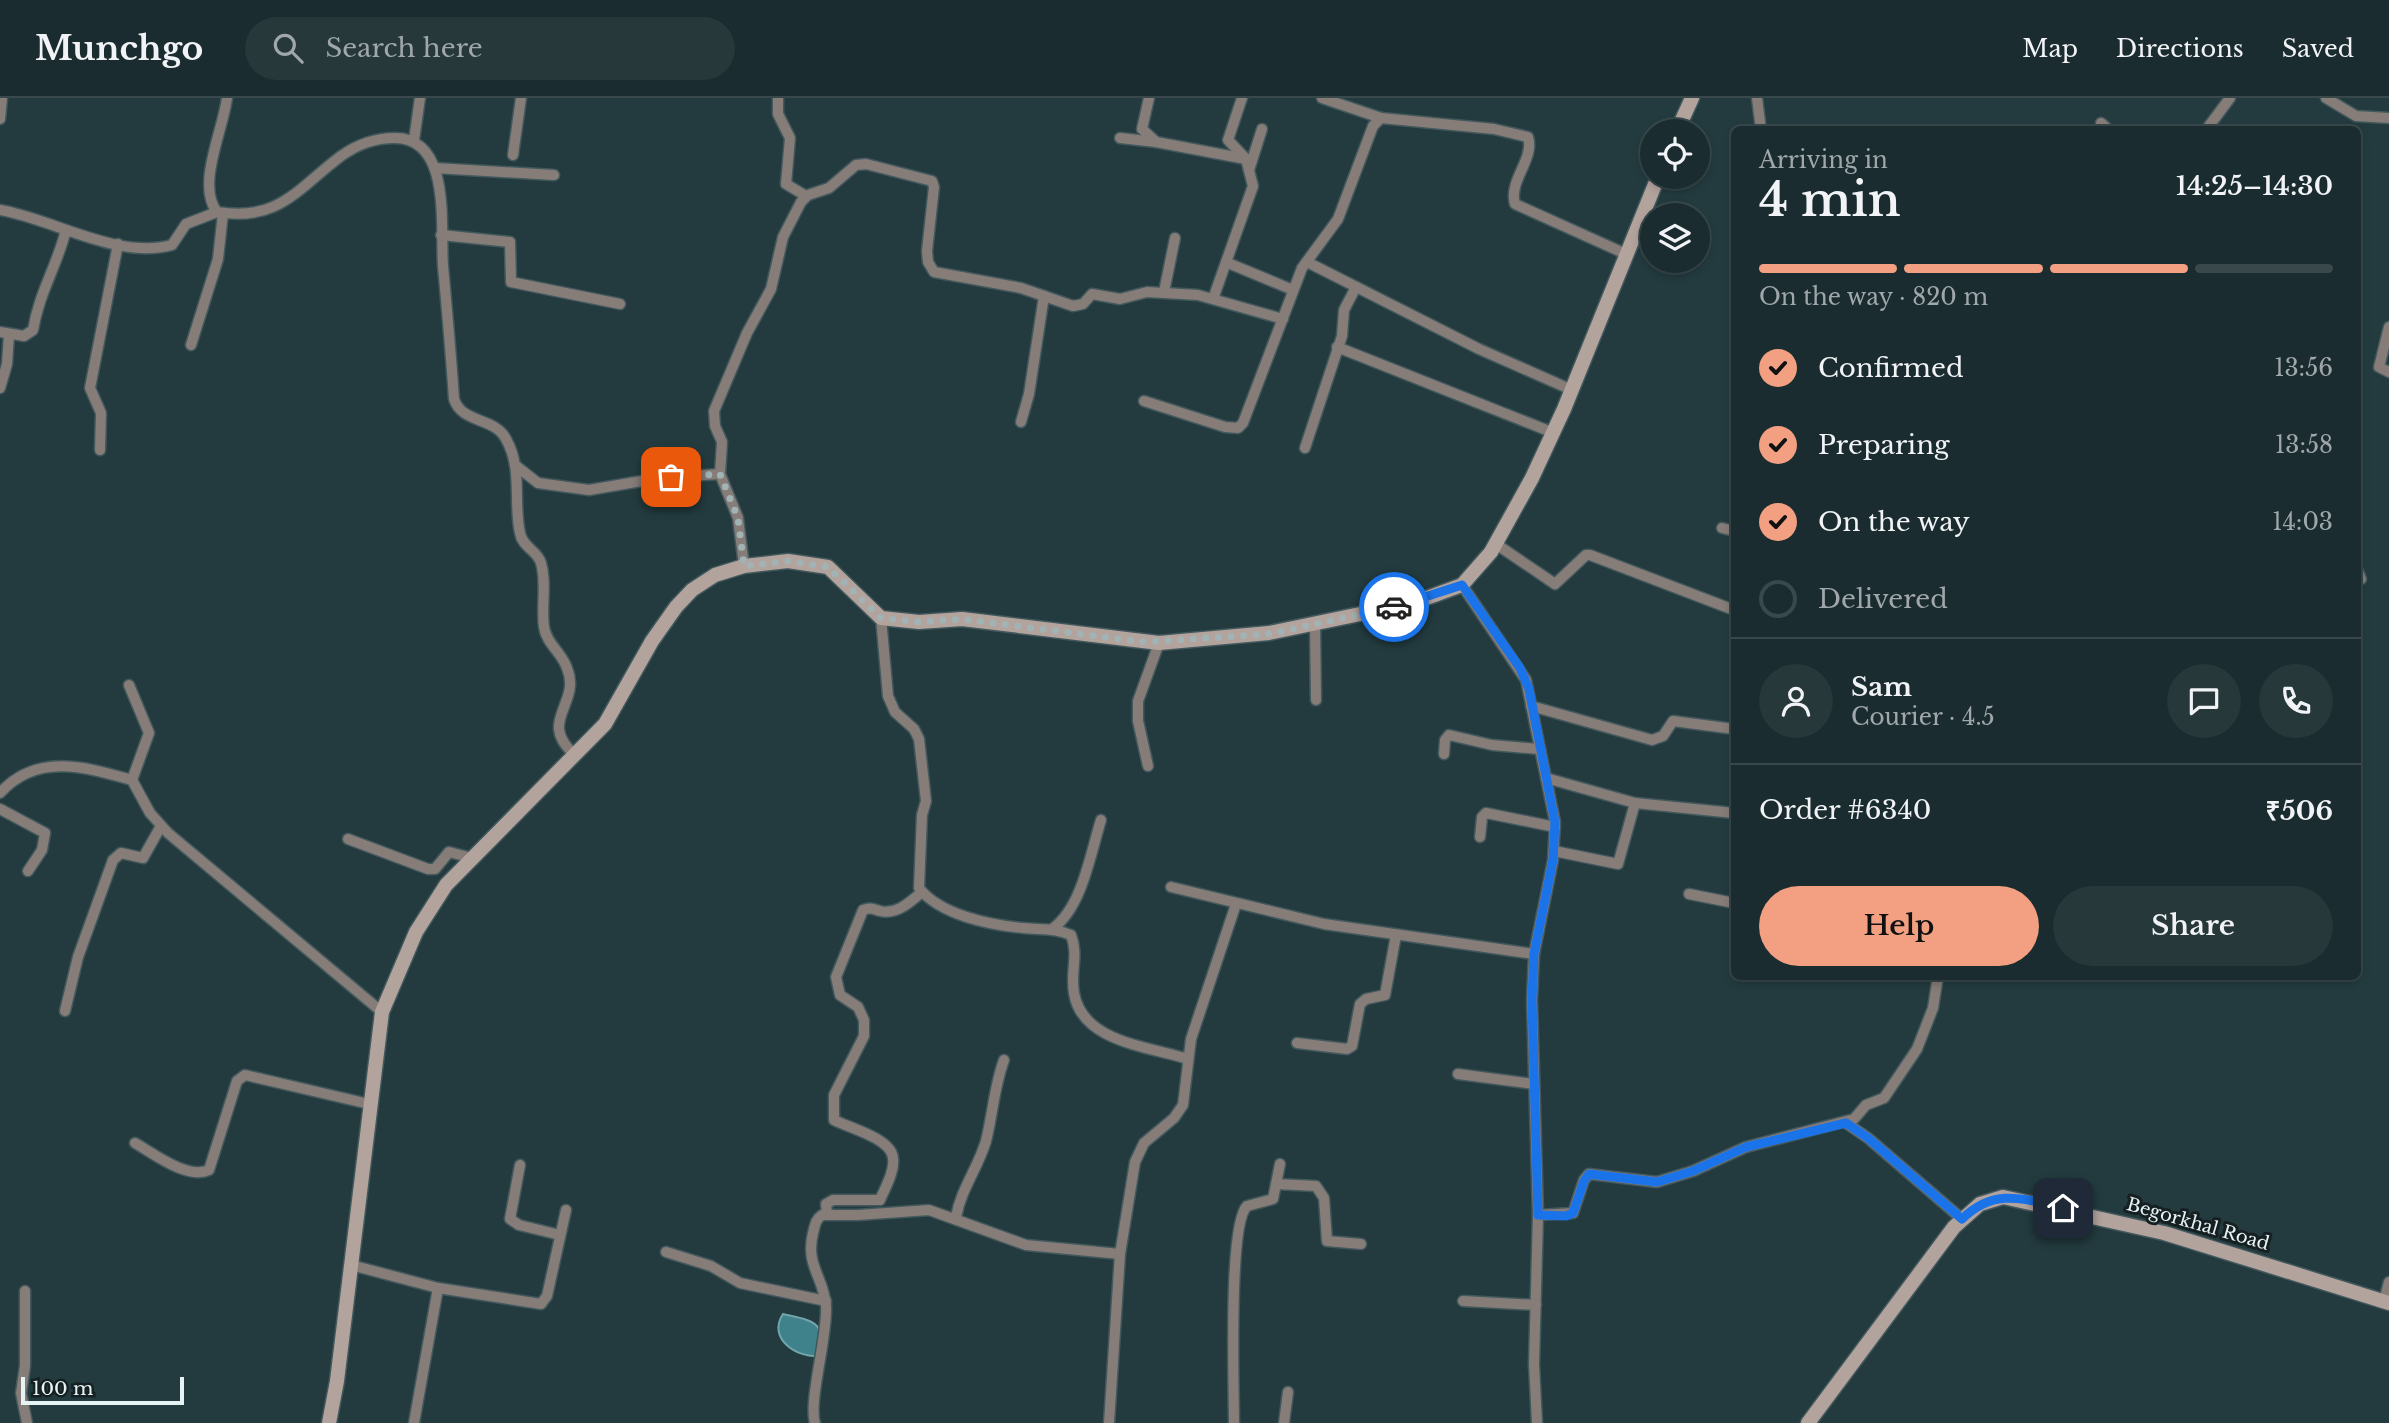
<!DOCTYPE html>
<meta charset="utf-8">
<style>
:root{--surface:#1a2c2f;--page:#27383b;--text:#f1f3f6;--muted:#9fa7aa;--line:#38484b;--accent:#f2a081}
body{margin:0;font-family:"Libre Baskerville",serif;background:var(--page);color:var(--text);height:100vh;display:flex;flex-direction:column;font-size:26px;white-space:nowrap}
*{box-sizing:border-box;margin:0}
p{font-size:23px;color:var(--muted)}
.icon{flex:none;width:38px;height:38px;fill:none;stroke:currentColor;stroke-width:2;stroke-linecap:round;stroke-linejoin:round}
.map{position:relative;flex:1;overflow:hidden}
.details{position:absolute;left:1731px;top:28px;width:630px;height:854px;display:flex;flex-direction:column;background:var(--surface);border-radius:10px;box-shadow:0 4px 10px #0003,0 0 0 2px var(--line)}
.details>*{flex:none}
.tools{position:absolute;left:1640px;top:21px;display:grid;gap:14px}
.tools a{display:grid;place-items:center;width:70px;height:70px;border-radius:50%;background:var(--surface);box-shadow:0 4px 10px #0003,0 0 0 2px var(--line);font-size:35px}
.scale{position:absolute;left:21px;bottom:18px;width:163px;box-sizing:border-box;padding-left:7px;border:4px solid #e5f3f5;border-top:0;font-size:19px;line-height:24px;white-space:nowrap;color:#e5f3f5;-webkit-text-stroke:5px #162022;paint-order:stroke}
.pin{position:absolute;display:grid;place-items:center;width:60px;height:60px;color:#fff;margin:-30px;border-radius:14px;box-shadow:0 4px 10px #0006}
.courier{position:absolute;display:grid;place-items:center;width:70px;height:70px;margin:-35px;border:5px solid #1a73e8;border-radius:50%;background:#fff;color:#222;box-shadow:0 2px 9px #0007}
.head em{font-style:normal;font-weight:600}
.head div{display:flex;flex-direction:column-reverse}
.head{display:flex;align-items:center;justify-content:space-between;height:119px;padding:0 28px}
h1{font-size:46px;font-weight:600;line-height:52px}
.bar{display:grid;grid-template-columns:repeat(4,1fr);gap:10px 7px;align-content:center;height:84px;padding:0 28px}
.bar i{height:9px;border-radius:5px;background:var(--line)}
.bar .current{background:var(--accent)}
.bar p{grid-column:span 4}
.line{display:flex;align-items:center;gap:18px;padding:0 28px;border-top:2px solid var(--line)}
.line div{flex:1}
.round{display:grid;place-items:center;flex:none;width:74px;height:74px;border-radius:37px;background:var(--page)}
ol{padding:0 28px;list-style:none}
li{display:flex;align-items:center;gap:21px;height:77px}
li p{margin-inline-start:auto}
li .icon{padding:7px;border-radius:50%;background:var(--accent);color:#111;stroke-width:4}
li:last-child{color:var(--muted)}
li i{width:38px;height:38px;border:4px solid var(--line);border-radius:50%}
.button{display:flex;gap:14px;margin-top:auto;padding:14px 28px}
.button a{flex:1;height:80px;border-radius:42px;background:var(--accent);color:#111;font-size:28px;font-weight:600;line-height:80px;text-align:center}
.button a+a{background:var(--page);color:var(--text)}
header{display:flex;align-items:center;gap:42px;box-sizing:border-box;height:98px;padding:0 35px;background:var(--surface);border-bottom:2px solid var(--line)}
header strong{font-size:33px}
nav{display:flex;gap:38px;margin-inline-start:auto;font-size:24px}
.search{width:490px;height:63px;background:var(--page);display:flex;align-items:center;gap:18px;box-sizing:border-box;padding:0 24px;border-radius:38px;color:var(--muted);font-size:26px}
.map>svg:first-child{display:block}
</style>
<header>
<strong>Munchgo</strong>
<div class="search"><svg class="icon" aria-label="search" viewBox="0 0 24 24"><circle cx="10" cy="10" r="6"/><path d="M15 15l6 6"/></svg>Search here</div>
<nav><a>Map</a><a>Directions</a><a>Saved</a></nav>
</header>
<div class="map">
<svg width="2389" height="1325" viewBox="0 0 2389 1325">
<rect width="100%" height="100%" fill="#233b3f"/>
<path fill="#3f828b" stroke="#71a4ab" stroke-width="2" d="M783 1216C813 1223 827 1223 819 1258 796 1260 767 1240 783 1216Z"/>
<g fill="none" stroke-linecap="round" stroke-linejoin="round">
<g stroke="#42585c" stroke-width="13">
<g id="street">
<path d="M227 0C223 33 196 87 217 114 279 124 297 91 341 58 358 46 374 40 395 40 452 40 440 129 443 168 447 212 451 256 454 301 462 326 495 319 506 341 523 371 513 404 520 435 522 449 538 453 541 465 547 485 541 508 544 529 546 545 562 555 567 570 582 606 536 623 575 657"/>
<polyline points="778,0 778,16 790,40 786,86 806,98"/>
<polyline points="1149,0 1142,31 1156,44 1246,61"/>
<polyline points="1322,0 1381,20"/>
<polyline points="1757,0 1761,32"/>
<polyline points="2326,0 2356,18 2389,20"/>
<polyline points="0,21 2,0"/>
<polyline points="2101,25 2109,32"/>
<polyline points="2206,32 2230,0"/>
<polyline points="1120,40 1156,44"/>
<polyline points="414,42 420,0"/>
<polyline points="513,57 521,0"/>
<polyline points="435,70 554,77"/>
<polyline points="1249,72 1262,31"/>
<path d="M0 112C53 121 118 162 172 147L186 126 217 114"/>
<polyline points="441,137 510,144 511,184 620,206"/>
<polyline points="1307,164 1479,251 1572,292"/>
<polyline points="1228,165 1293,192"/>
<polyline points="1164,194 1175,140"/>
<polyline points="1213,201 1253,88 1246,61 1228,42 1242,0"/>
<polyline points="2389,229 2379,269 2389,274"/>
<path d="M0 234 24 238 33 232C39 195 57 168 66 132"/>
<polyline points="191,247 218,161 223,115"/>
<polyline points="1337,249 1554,335"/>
<polyline points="0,290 7,266 9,237"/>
<path d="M1144 303 1225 329 1238 330 1243 325 1302 170 1338 121 1373 28 1381 20 1494 31 1528 39C1535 61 1508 83 1515 106L1626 156"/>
<polyline points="1021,324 1029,296 1044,198"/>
<polyline points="1305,350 1342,238 1344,212 1356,189"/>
<polyline points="100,352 101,315 90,290 118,146"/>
<polyline points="515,367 538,385 589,392 659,380 720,376"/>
<polyline points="1722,430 1734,433"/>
<polyline points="1496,446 1555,486 1586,457 1590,457 1734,512"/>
<polyline points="744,468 738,420 720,376 722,344 715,328 714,313 747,235 771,191 783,139 801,104 808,97 829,90 856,67 866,66 932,83 934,89 927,153 928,164 934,174 1021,190 1073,208 1083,206 1092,196 1120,201 1147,194 1198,197 1283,221"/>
<polyline points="2357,471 2361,481"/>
<polyline points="1462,487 1526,582 1555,724 1553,762 1534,856 1532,902 1538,1117 1534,1266 1537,1325"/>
<path d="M881 520 888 598 895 614 914 631 919 641 926 703 922 717 919 790C940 817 990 827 1023 830 1040 832 1055 830 1071 837 1079 858 1070 873 1074 895 1082 944 1147 948 1188 961"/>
<polyline points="1315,526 1316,602"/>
<polyline points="129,587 149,635 132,682"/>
<polyline points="1531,608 1652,642 1663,638 1673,623 1734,631"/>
<polyline points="1444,656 1445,642 1449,637 1492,647 1539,651"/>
<polyline points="1148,668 1138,623 1138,603 1159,545"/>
<polyline points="1546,680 1635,705 1734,715"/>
<path d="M0 695C37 654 86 669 132 682L150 715 168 735 382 914"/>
<polyline points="0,711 45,735 42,752 28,773"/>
<polyline points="1480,739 1482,719 1486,715 1555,729"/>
<polyline points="348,741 428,771 435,771 449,754 472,760"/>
<polyline points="1554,753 1618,766 1635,705"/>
<polyline points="1171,789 1324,826 1534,856"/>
<polyline points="1689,796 1734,805"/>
<path d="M1052 831C1082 810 1090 757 1101 722"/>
<polyline points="65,913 78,859 113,762 121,755 143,760 161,728"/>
<polyline points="1297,945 1347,951 1352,948 1360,906 1366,901 1385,897 1396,837"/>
<polyline points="1458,976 1534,986"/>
<polyline points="1846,1025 1868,1040 1962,1121"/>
<path d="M135 1045C153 1055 187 1082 209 1072L237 983 245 977 369 1006"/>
<polyline points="520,1067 510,1121 519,1127 560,1137"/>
<polyline points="1276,1086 1316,1088 1324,1100 1327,1143 1361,1146"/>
<path d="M827 1115 826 1106 833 1102H880C885 1090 895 1073 893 1060 891 1040 849 1030 834 1022V997L864 938V922L858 909 840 897 836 879 863 812C871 809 873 811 880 813 897 817 910 804 922 794"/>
<polyline points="1538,1117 1573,1115 1584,1082 1589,1076 1657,1084 1693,1073 1746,1049 1854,1021 1866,1007 1884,1000 1917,951 1933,910 1938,878"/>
<path d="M956 1119C961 1091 978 1070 986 1043 993 1015 994 989 1004 962"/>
<polyline points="666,1154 711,1168 740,1185 826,1203"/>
<polyline points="351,1167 438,1190 541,1206 547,1198 566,1112"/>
<polyline points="25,1193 25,1268 21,1295 27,1325"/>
<polyline points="1463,1203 1536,1207"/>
<polyline points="2384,1203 2389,1184"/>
<polyline points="414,1325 438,1190"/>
<path d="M815 1325C808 1304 828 1237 826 1208 824 1179 805 1168 813 1135 815 1128 815 1122 822 1117H858L929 1112 1026 1147 1120 1156"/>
<polyline points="1109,1325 1120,1156 1135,1064 1144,1045 1174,1020 1183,1007 1191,941 1236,806"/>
<path d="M1234 1325C1234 1291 1228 1126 1247 1108L1273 1101 1280 1066"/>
<polyline points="1284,1325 1288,1294"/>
</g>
</g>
<g stroke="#42585c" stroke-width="17">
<g id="secondary">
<polyline points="1677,33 1692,0"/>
<polyline points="329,1325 337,1283 382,914 416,834 446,787 605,626 652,543 676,509 692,492 715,477 744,468 788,463 828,469 881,520 919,524 962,521 1159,545 1269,535 1413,505 1462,487 1491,454 1532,380 1564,311 1658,79"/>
<polyline points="1808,1325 1954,1129 1980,1106 2003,1099 2164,1135 2389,1205"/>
</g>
</g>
<use href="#street" stroke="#867c78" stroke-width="10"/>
<use href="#secondary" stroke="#b3a39d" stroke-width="14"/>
</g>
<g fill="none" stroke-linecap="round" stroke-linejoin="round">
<polyline stroke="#a1b3b5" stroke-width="7" stroke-dasharray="0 12.6" points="671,379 720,376 738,420 744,468 788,463 828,469 881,520 919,524 962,521 1144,544 1269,536 1394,509"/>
<path stroke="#1a73e8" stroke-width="9" d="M1394 509 1462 487 1520 570 1529 591 1555 724 1553 762 1534 856 1532 902 1538 1117 1566 1118 1573 1115 1584 1083 1589 1076 1657 1084 1693 1073 1746 1049 1846 1025 1868 1040 1962 1121C1995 1089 2023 1101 2063 1110"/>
</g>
<g text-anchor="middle" stroke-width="6" stroke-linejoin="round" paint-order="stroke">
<g font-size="18" fill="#e5f3f5" stroke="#162022">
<text transform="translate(2198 1126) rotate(16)" y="6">Begorkhal Road</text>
</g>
</g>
</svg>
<div class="tools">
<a><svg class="icon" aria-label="locate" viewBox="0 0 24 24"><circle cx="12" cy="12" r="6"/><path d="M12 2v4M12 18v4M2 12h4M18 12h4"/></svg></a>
<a><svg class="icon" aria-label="layers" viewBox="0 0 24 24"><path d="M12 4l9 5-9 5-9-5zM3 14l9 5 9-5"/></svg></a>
</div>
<div class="scale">100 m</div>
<div class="pin" style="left:671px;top:379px;background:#ea580c"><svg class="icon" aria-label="bag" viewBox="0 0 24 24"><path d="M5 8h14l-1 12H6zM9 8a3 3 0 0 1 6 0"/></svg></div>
<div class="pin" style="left:2063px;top:1110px;background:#1f2937"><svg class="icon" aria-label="home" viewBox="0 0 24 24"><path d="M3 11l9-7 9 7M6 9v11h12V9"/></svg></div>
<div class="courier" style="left:1394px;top:509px"><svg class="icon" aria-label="car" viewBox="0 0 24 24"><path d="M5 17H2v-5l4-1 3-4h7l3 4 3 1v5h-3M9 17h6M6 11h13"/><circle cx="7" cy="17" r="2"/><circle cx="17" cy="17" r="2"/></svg></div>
<section class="details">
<div class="head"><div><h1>4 min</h1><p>Arriving in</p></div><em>14:25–14:30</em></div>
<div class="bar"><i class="current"></i><i class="current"></i><i class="current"></i><i></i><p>On the way · 820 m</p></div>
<ol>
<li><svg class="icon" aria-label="check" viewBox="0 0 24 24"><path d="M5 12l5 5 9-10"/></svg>Confirmed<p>13:56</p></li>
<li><svg class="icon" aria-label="check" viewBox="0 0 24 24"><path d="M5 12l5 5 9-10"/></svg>Preparing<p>13:58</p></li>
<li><svg class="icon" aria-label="check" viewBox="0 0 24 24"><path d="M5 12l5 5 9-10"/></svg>On the way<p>14:03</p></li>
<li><i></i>Delivered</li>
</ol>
<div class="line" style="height:126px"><a class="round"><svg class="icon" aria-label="person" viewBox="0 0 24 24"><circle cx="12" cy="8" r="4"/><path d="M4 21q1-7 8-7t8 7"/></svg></a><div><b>Sam</b><p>Courier · 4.5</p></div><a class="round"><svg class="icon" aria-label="chat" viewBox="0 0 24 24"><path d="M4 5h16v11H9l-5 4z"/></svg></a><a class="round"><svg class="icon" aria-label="phone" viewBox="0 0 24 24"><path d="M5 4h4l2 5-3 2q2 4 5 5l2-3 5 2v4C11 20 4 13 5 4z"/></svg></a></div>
<div class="line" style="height:91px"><div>Order #6340</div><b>₹506</b></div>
<div class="button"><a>Help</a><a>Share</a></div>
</section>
</div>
